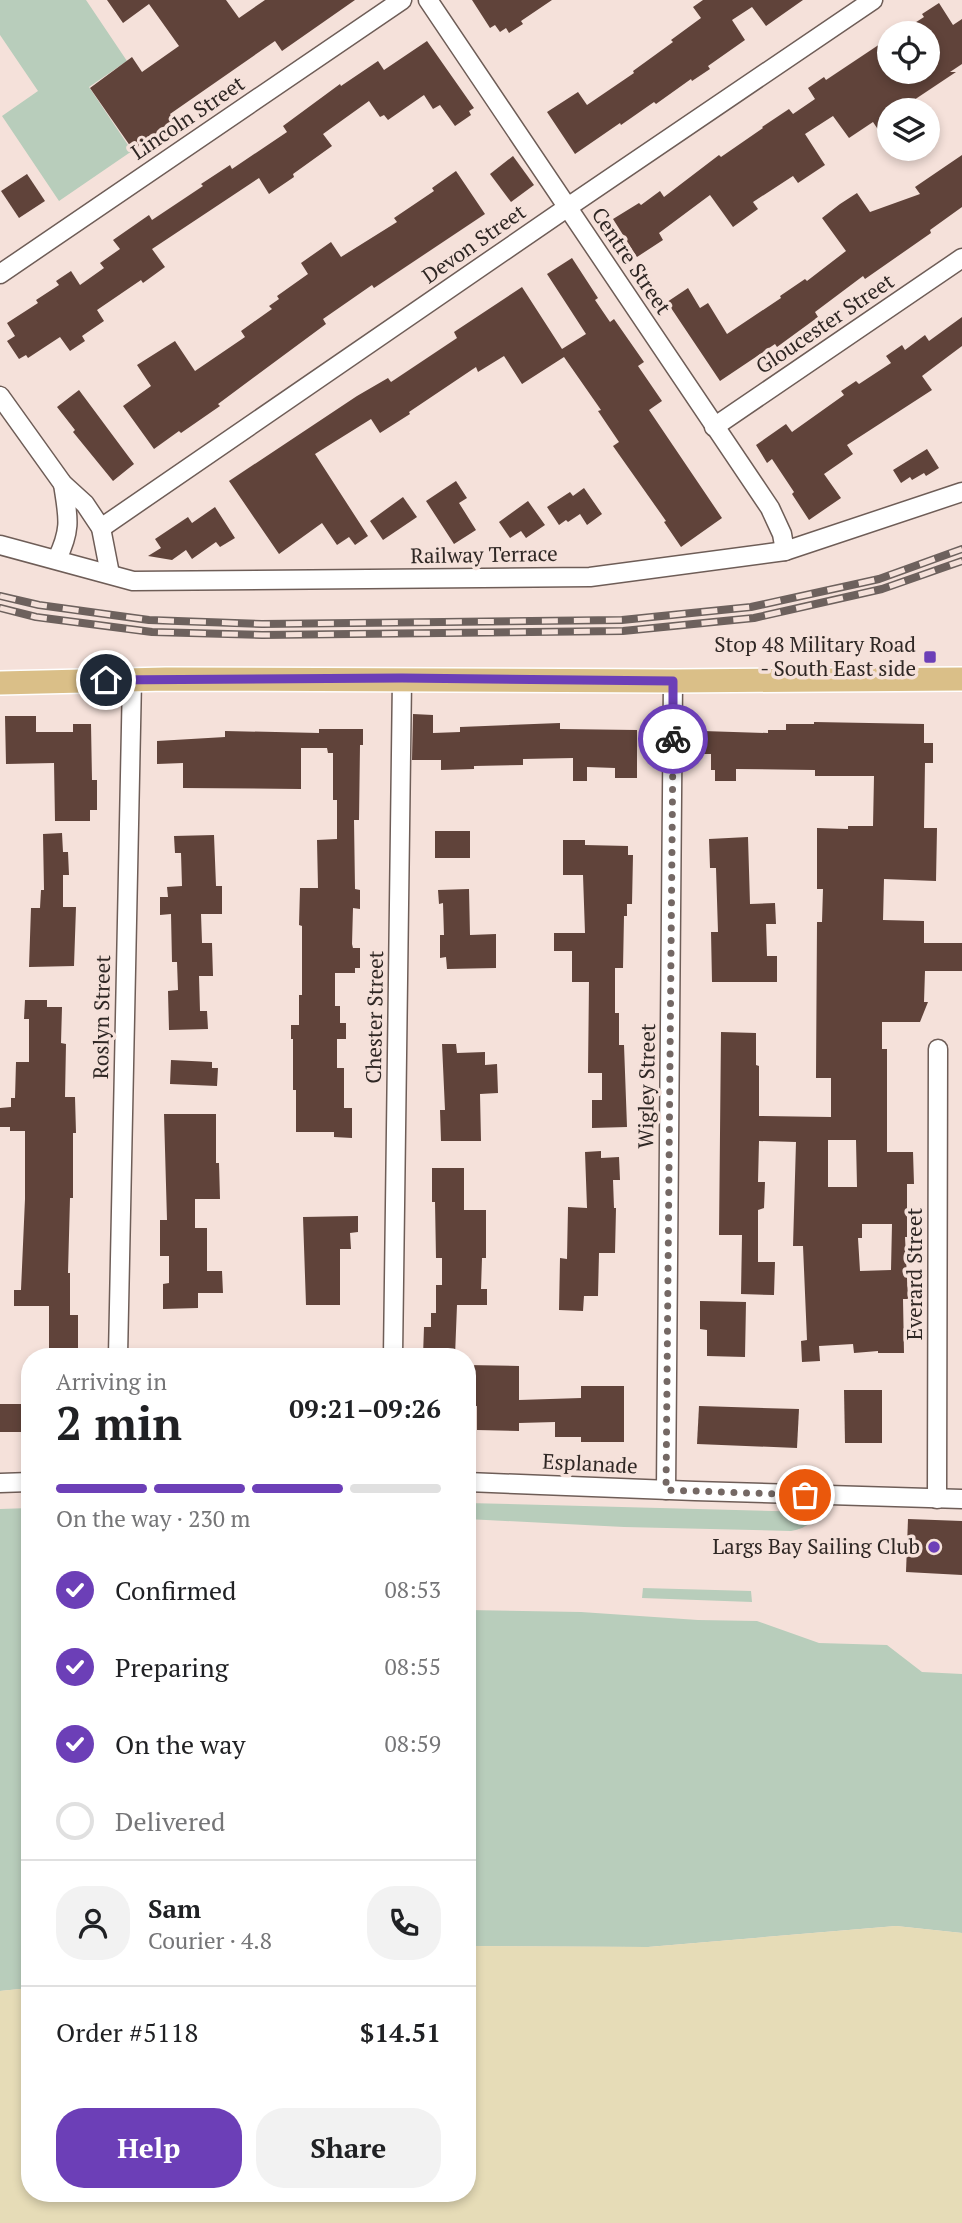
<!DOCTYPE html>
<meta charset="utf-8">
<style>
:root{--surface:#fff;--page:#f2f2f2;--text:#202124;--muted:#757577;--line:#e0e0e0;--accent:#6c3fb7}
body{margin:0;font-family:"PT Serif",serif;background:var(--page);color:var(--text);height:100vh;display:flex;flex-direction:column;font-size:26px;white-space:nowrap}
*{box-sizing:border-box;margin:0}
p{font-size:23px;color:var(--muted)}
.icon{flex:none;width:38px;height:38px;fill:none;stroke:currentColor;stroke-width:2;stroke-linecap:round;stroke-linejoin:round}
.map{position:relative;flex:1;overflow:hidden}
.drawer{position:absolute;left:21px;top:1348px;width:455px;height:854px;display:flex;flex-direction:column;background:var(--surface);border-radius:28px;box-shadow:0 4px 10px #0003}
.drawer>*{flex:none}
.buttons{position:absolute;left:877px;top:21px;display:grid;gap:14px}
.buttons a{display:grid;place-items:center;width:63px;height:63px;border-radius:50%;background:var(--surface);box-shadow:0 4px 10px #0003;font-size:35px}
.pin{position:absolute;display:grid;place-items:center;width:60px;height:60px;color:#fff;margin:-30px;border:4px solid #fff;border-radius:50%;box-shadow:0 2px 7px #0007}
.courier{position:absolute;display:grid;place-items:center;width:70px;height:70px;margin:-35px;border:5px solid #6c3fb7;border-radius:50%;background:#fff;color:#222;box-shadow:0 2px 9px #0007}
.overview em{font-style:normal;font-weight:600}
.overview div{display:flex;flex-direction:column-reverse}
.overview{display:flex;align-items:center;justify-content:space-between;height:119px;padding:0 35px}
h1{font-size:46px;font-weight:600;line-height:52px}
.bar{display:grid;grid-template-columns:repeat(4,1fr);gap:10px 7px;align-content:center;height:84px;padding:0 35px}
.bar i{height:9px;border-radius:5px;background:var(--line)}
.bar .current{background:var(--accent)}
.bar p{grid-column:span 4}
.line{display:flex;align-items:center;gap:18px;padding:0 35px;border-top:2px solid var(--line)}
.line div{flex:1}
.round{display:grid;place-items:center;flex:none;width:74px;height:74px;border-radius:28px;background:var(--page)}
ol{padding:0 35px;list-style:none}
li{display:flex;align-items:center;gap:21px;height:77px}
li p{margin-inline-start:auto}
li .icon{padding:7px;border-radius:50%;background:var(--accent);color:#fff;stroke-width:4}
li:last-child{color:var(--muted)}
li i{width:38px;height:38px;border:4px solid var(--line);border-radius:50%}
.cta{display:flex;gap:14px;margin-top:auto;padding:14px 35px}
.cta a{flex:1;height:80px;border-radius:28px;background:var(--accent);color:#fff;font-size:28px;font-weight:600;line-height:80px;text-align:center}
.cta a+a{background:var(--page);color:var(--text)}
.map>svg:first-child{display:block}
</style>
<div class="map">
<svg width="962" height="2223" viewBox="0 0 962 2223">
<rect width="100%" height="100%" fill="#f5e1da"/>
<g fill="#b8cdbb">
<polygon points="0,0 86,0 127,61 89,87 132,151 59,201 2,116 38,91 0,35"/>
<path d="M467 1503 814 1512C813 1525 802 1529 791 1531L624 1527 467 1519Z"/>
<polygon points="30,1508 30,1988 0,1991 0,1509"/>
<polygon points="643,1588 751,1591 752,1602 642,1598"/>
<polygon points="467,1610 581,1612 698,1620 757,1621 819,1643 887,1645 922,1672 962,1674 962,1933 896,1926 648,1947 467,1946"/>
</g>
<polygon fill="#e6dcb7" points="896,1926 962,1933 962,2223 0,2223 0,1991 30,1988 30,2193 467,2193 467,1946 648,1947"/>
<g fill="#60433a" fill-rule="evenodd">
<polygon points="107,0 226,0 239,18 265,0 355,0 282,51 275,41 170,114 174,121 133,150 90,88 132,57 142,72 179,46 149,4 123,23"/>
<polygon points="472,0 552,0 521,21 523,24 509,33 506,28 500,32 495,25 490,28"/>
<polygon points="703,0 803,0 766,26 752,7 732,20 745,40 708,66 710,69 692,81 691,79 656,104 654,102 621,125 620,123 575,154 547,112 578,92 587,105 634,73 633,71 673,42 671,40 701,18 693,7"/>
<polygon points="939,3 953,25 962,19 962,64 950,72 956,72 899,110 889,110 889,124 879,131 873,122 849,138 833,116 805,134 825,165 798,183 793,176 753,202 758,209 733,227 710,195 659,233 663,240 637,257 613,219 639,203 641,205 660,191 664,197 719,155 721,157 763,128 762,127 789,109 793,114 815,99 808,88 824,77 826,80 889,38 889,72 928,72 928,33 899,33 924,17 922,14"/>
<polygon points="427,41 474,108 469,111 471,115 455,126 440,105 433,109 424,95 388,120 384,115 380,117 369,101 323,134 332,146 293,174 294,177 269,194 259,178 152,249 165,267 143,283 141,280 97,310 104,321 82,336 85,341 70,351 60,337 28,358 26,355 19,359 7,341 15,336 7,323 38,303 36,300 59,285 56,281 71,271 80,285 104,268 100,263 120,249 113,240 149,215 152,220 203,186 201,184 230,165 232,169 287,132 283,126 340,84 341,86 378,61 384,70"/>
<polygon points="962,155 962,207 930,230 931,233 865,279 863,276 815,312 818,317 777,347 775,344 720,381 667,302 688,288 700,308 708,303 727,334 781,298 780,296 805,279 807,281 846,251 822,218 840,204 857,193 870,212 920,194 915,187"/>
<polygon points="513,156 534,185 511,202 490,174"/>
<polygon points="456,171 485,214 374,288 372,285 323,319 326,324 218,404 220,406 181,433 179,431 154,449 123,406 151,386 137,365 175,341 195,371 245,337 241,331 272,309 269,306 279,299 277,296 308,274 301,263 331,242 341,257 397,222 394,218 434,191 432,188"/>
<polygon points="27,174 45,201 19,218 1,191"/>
<polygon points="572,258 598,298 595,300 610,322 614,319 644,362 638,366 662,401 649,410 722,518 681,547 664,522 666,521 613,446 619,442 598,411 601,410 564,357 522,384 504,356 478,372 476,367 409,412 410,414 380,433 371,419 315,454 368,536 355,545 349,537 337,545 322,523 279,554 229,481 357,396 388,378 391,382 457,338 454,332 522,287 562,349 586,334 547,274"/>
<polygon points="962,317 962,346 922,376 932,390 847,445 853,454 824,474 841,498 809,520 792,494 794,492 772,459 767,463 756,445 786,424 792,432 844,395 841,391 856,381 859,384 891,363 886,356 902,345 905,350 925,335 929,341"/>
<polygon points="79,390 134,464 113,481 73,432 75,430 57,407"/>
<polygon points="927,449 939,468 926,476 924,473 912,480 910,477 901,483 893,470"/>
<polygon points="456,481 467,498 459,503 476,530 454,544 426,501"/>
<polygon points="584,488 602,514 587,525 580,514 568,522 566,520 559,525 547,507 570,492 573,496"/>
<polygon points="403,497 417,517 383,540 370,521"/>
<polygon points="528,501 545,525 526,538 521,531 510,538 499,522"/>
<polygon points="215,507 235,538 220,547 216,542 192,559 186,550 172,560 148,556 161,548 155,539 188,517 192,523"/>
<polygon points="413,714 433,715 433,733 460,732 460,727 560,723 560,729 637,730 637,778 615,778 615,768 587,767 587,781 573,781 573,758 523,759 523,765 474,766 474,769 441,770 441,760 412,760"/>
<polygon points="5,716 36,716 36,732 73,732 73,724 91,724 92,780 97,780 97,810 90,810 90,821 55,821 54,763 6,764"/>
<path d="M814 722 924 724V743H933V763H925L924 828H937L936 881 884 879 883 920 924 921V943H962V971H925L924 1002H928L920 1022H882V1049H887V1152H913L914 1184H907V1237H905L908 1299H903L904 1353H878V1351L854 1353 853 1344 819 1346 820 1361 802 1362 801 1341 807 1340 803 1246H793L796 1142 759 1141 758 1182H765L764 1208 758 1210V1262H775L774 1295 741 1294 742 1235H719L721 1032 756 1033V1065L759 1066V1116L831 1117V1078H816L817 922H822L823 889H817V828L848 829V826H873L874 776H815V770L736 769V781H715V770H711V754H703V731L768 733V730H786V724H814ZM828 1140H856L857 1187H828ZM862 1224H892L891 1270 860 1271 858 1238H862Z"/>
<polygon points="319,729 363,729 363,745 360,745 359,820 354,820 355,889 360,890 360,909 353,908 352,944 353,948 360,948 360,968 355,968 355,973 335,973 335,1006 340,1006 340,1023 346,1023 346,1039 337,1039 337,1068 344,1068 344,1108 352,1108 352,1138 334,1137 334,1132 296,1132 296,1090 293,1090 293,1039 291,1039 291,1025 299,1025 299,995 302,995 302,926 299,925 300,888 318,888 317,840 337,839 337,800 333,800 333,753 328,753 327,748 301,748 301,789 183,788 183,763 157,764 157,741 225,737 225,731 319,733"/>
<rect x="435" y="831" width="35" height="27"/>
<polygon points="62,833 63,852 68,852 69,875 63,875 63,907 76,907 74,966 29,967 31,908 40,908 41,890 44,890 43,834"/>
<polygon points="214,835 216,886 222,886 222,914 201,914 202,943 212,943 213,976 199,976 200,1011 207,1011 208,1029 169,1030 168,991 178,990 177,962 172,962 171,914 160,915 160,897 168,897 167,887 182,886 181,853 175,853 174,836"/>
<polygon points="748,837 750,904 775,903 776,924 766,924 767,956 777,956 777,982 712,982 711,932 718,932 716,868 710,868 709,839"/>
<polygon points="563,840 585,840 585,845 628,846 628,855 633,855 632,904 627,904 627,916 624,916 623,968 615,968 615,1013 619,1013 619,1045 624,1045 627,1127 592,1128 592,1100 602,1100 602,1073 588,1073 589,982 572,982 572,951 554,951 554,933 585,933 583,875 563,875"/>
<polygon points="469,889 470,935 496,934 496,968 447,969 446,957 440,958 440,935 444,935 443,903 439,904 438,890"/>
<polygon points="25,1000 47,1000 47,1007 62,1007 61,1043 66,1044 65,1097 75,1097 76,1133 73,1133 73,1198 70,1198 68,1273 70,1273 70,1315 78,1315 78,1356 49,1356 49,1306 14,1306 14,1290 21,1290 25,1199 25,1131 10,1131 10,1127 0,1127 0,1108 11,1107 11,1098 15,1098 16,1062 29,1062 29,1019 24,1019"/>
<polygon points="442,1044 456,1044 457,1053 485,1052 485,1065 497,1064 498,1093 480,1094 481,1141 441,1141 440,1110 445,1110"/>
<polygon points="171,1060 212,1062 212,1068 218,1068 217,1086 170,1084"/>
<polygon points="164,1114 216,1114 216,1163 219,1163 220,1199 195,1199 195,1228 207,1228 207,1271 222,1271 223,1293 198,1293 198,1308 163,1309 163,1284 169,1283 169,1256 160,1256 160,1220 167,1220"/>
<polygon points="601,1151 601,1158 619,1157 620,1180 613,1180 614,1208 616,1208 615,1253 599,1253 598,1296 584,1296 583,1311 559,1310 560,1258 567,1259 568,1207 587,1208 585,1152"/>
<polygon points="432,1168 464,1168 464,1210 486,1210 486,1258 482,1258 481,1289 487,1289 487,1305 457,1305 455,1356 423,1356 424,1327 431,1327 431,1313 436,1313 436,1285 442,1285 442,1258 436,1258 435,1202 432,1202"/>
<polygon points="358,1216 358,1232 350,1233 351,1249 340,1249 340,1305 306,1305 303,1217"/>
<polygon points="700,1301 746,1302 745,1357 707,1356 707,1330 700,1329"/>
<polygon points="467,1365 519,1366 519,1400 581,1398 581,1386 624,1386 624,1442 581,1442 581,1437 555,1437 555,1422 519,1423 519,1431 477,1430 477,1406 467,1406"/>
<polygon points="844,1390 882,1390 882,1443 845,1443"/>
<rect x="0" y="1404" width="30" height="28"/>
<polygon points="699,1406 799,1409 797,1448 697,1444"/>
<polygon points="908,1519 962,1521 962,1575 906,1572"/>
</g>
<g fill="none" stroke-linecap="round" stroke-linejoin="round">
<g stroke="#6e5d57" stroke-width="21">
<g id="minor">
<polyline points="428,0 770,508 782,534 785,551"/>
<polyline points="0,274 402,0"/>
<polyline points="0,396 63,484 85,504 101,528 110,574"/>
<polyline points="714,427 962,258"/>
<polyline points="101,528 568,207 873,0"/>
<polyline points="0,545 133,581 590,577 785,551 962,492"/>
<path d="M57 559C72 528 68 517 63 484"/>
<polyline points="118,1356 132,679"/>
<polyline points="393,1356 402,679"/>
<polyline points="467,1482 695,1491 962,1499"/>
<polyline points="0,1483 30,1482"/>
<polyline points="666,1490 673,681"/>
<polyline points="937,1499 938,1049"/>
</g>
</g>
<g stroke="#fff" stroke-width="26">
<polyline id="major" points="0,683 166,679 673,681 962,679"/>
</g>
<use href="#minor" stroke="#fff" stroke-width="18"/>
<use href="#major" stroke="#dabf88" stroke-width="23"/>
<g stroke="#6d615d" stroke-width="8">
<g id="rail">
<polyline points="0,596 39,605 149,620 262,624 622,620 751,607 879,579 962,549"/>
<polyline points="0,608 36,617 152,632 262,635 623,631 754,618 882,589 962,561"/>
</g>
</g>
<use href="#rail" stroke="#f5e1da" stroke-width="5" stroke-dasharray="16" stroke-linecap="butt"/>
</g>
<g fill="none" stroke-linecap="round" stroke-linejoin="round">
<polyline stroke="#746864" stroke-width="7" stroke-dasharray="0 12.6" points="673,739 666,1490 805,1495"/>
<polyline stroke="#6c3fb7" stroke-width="9" points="106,680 402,678 673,681 673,739"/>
</g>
<g fill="#6c3fb7" stroke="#f5e1da" stroke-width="2.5">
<rect x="923" y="650" width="14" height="14" rx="3.5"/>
<circle cx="934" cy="1547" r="7"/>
</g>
<g text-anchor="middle" stroke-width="7" stroke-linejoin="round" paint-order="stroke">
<g font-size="21" fill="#2f2724" stroke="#f5e1da">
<text transform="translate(188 118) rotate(-34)" y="7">Lincoln Street</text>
<text transform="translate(474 244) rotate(-35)" y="7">Devon Street</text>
<text transform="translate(631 261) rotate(56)" y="7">Centre Street</text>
<text transform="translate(825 324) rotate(-34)" y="7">Gloucester Street</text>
<text transform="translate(484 555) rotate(-1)" y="7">Railway Terrace</text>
<text transform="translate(102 1017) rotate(-89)" y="7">Roslyn Street</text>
<text transform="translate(375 1017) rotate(-89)" y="7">Chester Street</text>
<text transform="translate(647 1086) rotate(-89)" y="7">Wigley Street</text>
<text transform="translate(915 1274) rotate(-90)" y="7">Everard Street</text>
<text transform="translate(590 1464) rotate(3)" y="7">Esplanade</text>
</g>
<g font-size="21" fill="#2f2724" stroke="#f5e1da" text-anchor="end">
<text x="916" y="652">Stop 48 Military Road<tspan x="916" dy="24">- South East side</tspan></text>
<text x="920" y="1554">Largs Bay Sailing Club</text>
</g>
</g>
</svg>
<div class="buttons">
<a><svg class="icon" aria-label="locate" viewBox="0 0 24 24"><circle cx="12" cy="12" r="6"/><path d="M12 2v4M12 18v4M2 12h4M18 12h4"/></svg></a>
<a><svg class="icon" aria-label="layers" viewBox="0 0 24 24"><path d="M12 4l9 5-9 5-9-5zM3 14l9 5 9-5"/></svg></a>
</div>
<div class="pin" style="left:805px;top:1495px;background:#ea580c"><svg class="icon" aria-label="bag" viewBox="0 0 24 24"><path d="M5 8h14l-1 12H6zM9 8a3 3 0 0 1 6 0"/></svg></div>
<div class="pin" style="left:106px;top:680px;background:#1f2937"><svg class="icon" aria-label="home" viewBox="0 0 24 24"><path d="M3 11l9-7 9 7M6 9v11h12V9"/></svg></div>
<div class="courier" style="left:673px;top:739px"><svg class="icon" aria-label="bike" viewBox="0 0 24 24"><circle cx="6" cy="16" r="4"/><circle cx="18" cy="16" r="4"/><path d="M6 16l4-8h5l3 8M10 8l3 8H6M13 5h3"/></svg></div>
<section class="drawer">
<div class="overview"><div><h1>2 min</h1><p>Arriving in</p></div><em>09:21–09:26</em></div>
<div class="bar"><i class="current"></i><i class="current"></i><i class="current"></i><i></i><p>On the way · 230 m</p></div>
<ol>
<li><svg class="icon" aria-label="check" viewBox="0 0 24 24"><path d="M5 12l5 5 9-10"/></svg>Confirmed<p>08:53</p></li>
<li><svg class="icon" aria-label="check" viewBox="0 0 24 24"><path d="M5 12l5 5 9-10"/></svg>Preparing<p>08:55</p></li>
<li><svg class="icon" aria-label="check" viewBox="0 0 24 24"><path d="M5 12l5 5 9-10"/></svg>On the way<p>08:59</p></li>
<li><i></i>Delivered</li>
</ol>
<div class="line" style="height:126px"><a class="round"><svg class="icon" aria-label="person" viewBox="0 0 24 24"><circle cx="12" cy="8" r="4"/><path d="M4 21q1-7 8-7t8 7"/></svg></a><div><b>Sam</b><p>Courier · 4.8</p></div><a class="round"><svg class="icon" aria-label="phone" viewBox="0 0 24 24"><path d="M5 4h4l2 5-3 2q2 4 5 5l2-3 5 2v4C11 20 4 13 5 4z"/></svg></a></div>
<div class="line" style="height:91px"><div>Order #5118</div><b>$14.51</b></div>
<div class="cta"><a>Help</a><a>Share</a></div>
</section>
</div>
